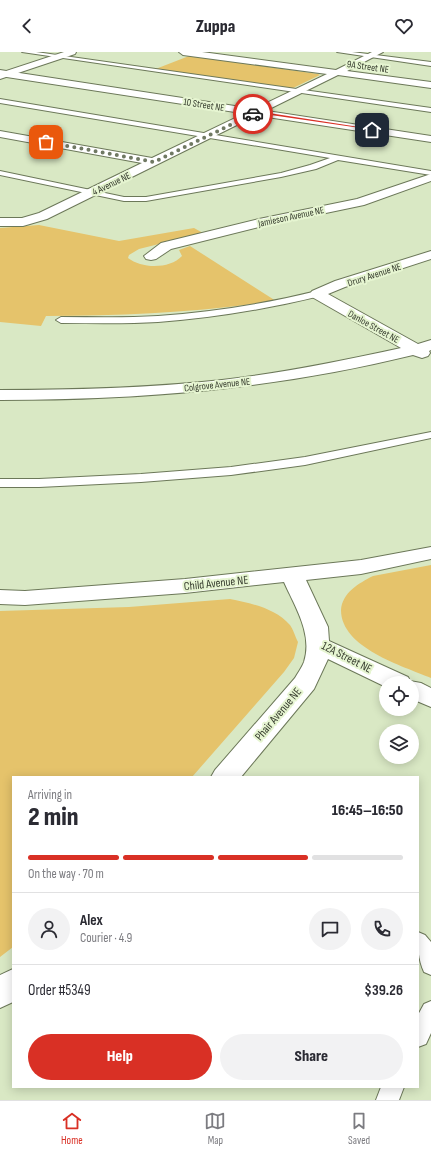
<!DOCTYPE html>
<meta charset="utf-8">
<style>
:root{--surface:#fff;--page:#f2f2f3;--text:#2b2b33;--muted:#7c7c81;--line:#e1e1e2;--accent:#d93025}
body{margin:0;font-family:"Sofia Sans Condensed",sans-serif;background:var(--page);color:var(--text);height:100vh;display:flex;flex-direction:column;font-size:15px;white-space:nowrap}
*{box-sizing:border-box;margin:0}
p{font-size:13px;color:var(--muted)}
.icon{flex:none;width:22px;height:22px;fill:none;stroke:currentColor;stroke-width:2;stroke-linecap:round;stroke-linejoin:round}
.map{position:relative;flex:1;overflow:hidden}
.sheet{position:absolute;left:12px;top:724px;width:407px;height:312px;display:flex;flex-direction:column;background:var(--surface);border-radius:0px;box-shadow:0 2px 10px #0003}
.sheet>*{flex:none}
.tools{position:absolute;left:379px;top:624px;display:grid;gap:8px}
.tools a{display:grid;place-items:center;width:40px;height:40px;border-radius:50%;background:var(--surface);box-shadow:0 2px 10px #0003;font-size:20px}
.pin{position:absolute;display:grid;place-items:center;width:34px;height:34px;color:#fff;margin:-17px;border-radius:8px;box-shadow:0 2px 6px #0006}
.courier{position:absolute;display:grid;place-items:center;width:40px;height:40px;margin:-20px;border:3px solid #d93025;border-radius:50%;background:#fff;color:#222;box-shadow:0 1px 5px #0007}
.summary em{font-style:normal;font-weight:800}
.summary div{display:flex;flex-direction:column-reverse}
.summary{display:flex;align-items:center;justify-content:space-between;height:68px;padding:0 16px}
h1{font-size:26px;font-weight:800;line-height:30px}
.bar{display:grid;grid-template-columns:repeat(4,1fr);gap:6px 4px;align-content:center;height:48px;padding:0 16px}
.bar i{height:5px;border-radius:3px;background:var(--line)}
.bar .current{background:var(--accent)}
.bar p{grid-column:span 4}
.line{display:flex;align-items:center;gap:10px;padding:0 16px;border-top:1px solid var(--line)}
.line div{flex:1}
.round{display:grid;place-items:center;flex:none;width:42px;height:42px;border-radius:21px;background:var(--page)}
.action{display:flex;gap:8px;margin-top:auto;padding:8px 16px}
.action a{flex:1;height:46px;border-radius:24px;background:var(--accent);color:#fff;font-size:16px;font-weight:800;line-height:46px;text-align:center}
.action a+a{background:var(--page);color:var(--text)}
header{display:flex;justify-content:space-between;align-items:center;height:52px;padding:0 16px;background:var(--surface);font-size:18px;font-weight:800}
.dock{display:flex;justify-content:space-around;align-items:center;height:56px;border-top:1px solid var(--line);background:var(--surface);font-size:11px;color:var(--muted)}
.dock a{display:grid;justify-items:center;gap:2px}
.dock .current{color:var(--accent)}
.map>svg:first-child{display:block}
</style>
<header><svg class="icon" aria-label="back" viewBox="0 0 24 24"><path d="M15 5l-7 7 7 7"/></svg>Zuppa<svg class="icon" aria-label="heart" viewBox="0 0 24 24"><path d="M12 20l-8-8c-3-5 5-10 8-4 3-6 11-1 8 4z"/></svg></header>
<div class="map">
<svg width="431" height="1048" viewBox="0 0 431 1048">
<rect width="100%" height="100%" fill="#d9e8c4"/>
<g fill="#e5c36b">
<polygon points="189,4 318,22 320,23 291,37 153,18"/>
<path d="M39 173 119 189 194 176 203 181 139 197 129 203 128 206C142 217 170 217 182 204L179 198 190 194 276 249C200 260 123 264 46 264L41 274 0 270V176Z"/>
<path d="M431 513V626C403 614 341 596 341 558 342 541 359 531 373 524Z"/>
<path d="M230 547C250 551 275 556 290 573 293 577 295 584 298 590L294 606 284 620 192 725H13V895L0 905V559L129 555Z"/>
</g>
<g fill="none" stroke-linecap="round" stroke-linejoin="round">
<g stroke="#6c7859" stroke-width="2">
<g id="service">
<polygon points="22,0 36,0 431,56 431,60"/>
<polygon points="337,0 352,0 431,10 431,14"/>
<polygon points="0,47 431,119 431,123 338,108 316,117 281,125 146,149 124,149 0,123 0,119 124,145 146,145 281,121 310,113 330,106 0,51"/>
<path d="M317 239 320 240 322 242 320 244C267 257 213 266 158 270 126 272 93 271 61 271L56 268 61 265C93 265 126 266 158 264 212 260 265 252 317 239Z"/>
<polygon points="431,380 431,386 305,413 231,423 141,430 39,435 0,435 0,427 39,427 141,422 231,415 305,405"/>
<path d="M418 880 425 883 431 890V923L424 920C418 907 418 895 418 880Z"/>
<polygon points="431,949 431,981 426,992 418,995 418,963 424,952"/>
<polygon points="381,1035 404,1035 399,1048 376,1048"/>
</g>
</g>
<g stroke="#6c7859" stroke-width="2">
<g id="minor">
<polygon points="64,0 76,0 75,2 0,27 0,21"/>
<polygon points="179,0 202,0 336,18 372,0 383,0 347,19 431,30 431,36 338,23 47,167 23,174 0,174 0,166 22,166 39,161 142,111 0,85 0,79 152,106 327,22 183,3"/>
<polygon points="431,122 431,129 364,153 259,175 171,197 156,207 151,208 146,207 144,204 161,191 259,167 357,147"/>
<path d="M431 199V207L345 235 328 242 418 292 431 288V298L429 299 430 301 428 304 422 306 413 303C274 337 143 348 0 348V338C74 338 148 336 222 328 282 321 342 309 401 296L312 245 310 242 312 239 335 229Z"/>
<path d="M431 495V507L361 522 306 528 328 575 329 589 408 625 410 629 421 631 431 636V655L412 647V631H386V635L328 607 314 637 241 725H211L215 718 295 626C298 621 302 615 304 610 313 582 295 555 284 530L185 541 25 553 0 552V538L25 539 185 527 361 508Z"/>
<polygon points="13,917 13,950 0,956 0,923"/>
</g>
</g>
<g stroke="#6c7859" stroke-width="2">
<polygon id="tertiary" points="0,18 431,84 431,90 0,24"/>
</g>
<use href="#service" fill="#fff" fill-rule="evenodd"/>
<use href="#minor" fill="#fff" fill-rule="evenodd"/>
<use href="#tertiary" fill="#fff" fill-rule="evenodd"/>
</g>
<polygon fill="#d93025" points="256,59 372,77 374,78 257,61 252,62"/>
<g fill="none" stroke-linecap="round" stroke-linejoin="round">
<polyline stroke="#707963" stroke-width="4" stroke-dasharray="0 7.2" points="46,90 154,110 253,62"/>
</g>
<g text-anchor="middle" stroke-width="4" stroke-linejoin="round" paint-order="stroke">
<g font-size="10" fill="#373d2f" stroke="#e6f5d1">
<text transform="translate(368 14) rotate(8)" y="4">9A Street NE</text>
<text transform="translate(204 52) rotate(9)" y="4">10 Street NE</text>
<text transform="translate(111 131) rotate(-26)" y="4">4 Avenue NE</text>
<text transform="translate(291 164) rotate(-12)" y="4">Jamieson Avenue NE</text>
<text transform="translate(374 222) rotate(-18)" y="4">Drury Avenue NE</text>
<text transform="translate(374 274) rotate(29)" y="4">Danloe Street NE</text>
<text transform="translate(217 332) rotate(-6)" y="4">Colgrove Avenue NE</text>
</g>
<g font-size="12" fill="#373d2f" stroke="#e6f5d1">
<text transform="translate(216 531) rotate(-6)" y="4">Child Avenue NE</text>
<text transform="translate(347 605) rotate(27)" y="4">12A Street NE</text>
<text transform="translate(278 662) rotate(-50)" y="4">Phair Avenue NE</text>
</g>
</g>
</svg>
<div class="tools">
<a><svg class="icon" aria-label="locate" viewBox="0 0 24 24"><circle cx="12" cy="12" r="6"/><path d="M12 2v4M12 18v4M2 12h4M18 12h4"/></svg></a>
<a><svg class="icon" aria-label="layers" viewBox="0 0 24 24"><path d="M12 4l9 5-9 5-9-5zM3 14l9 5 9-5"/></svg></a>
</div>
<div class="pin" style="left:46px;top:90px;background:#ea580c"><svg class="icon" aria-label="bag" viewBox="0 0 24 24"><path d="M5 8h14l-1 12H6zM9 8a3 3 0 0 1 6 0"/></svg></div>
<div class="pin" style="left:372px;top:78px;background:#1f2937"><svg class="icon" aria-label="home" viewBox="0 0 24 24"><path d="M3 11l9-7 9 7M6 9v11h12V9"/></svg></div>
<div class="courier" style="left:253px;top:62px"><svg class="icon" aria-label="car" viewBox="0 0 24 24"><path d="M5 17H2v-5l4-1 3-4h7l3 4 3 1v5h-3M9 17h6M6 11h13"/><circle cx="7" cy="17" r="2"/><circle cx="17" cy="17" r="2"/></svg></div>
<section class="sheet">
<div class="summary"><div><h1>2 min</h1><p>Arriving in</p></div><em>16:45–16:50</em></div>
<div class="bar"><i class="current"></i><i class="current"></i><i class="current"></i><i></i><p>On the way · 70 m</p></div>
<div class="line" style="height:72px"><a class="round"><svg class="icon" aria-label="person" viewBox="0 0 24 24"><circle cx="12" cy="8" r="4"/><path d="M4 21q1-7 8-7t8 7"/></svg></a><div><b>Alex</b><p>Courier · 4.9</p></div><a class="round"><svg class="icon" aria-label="chat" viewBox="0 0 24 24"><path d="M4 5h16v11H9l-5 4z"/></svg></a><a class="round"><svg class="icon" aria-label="phone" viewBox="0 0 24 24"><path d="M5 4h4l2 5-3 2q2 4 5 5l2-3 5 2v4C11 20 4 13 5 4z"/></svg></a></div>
<div class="line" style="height:52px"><div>Order #5349</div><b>$39.26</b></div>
<div class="action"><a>Help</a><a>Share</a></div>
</section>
</div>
<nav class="dock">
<a class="current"><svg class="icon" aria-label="home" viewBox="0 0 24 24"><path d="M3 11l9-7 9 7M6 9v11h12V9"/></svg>Home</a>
<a><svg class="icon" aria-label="map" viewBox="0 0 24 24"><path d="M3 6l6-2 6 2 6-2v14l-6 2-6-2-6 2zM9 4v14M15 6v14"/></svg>Map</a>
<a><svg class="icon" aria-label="saved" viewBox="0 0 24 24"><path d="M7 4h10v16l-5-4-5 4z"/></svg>Saved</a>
</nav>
